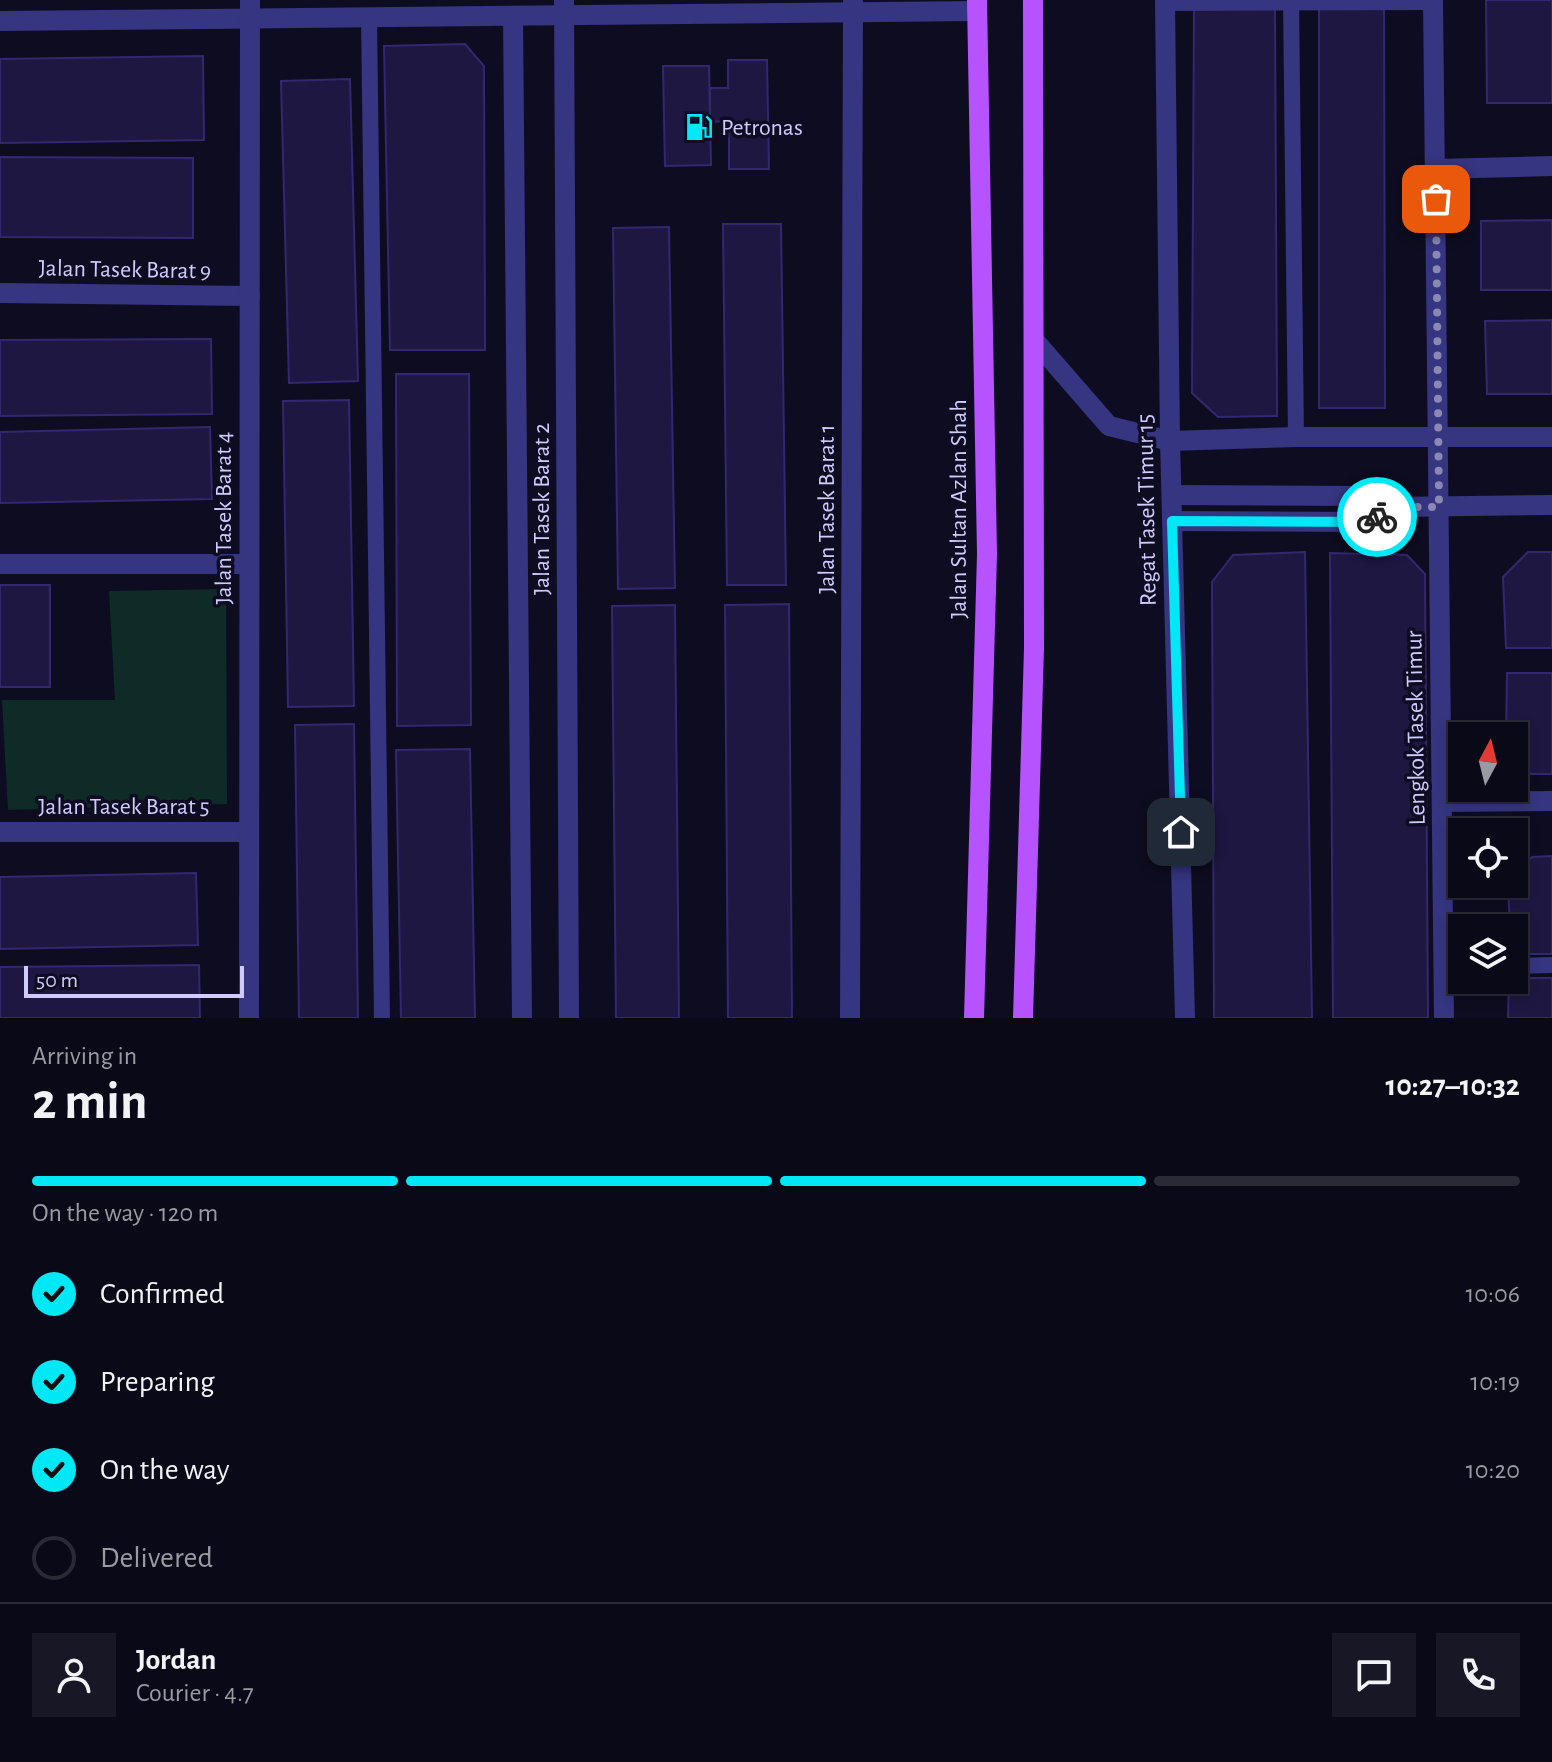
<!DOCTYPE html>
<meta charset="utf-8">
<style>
:root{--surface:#0a0918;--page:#181725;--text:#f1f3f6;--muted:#999aa2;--line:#2a2a37;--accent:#00e8f6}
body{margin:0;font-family:"Alegreya Sans",sans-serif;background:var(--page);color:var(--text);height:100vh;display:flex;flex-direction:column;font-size:30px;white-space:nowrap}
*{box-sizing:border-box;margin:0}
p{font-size:26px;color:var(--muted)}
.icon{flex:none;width:44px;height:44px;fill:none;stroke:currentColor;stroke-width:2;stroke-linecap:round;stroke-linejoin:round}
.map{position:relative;height:1018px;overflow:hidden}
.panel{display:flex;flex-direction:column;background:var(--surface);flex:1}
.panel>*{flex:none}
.needle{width:52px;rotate:7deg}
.buttons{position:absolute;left:1448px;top:722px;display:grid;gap:16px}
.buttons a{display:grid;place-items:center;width:80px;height:80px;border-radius:0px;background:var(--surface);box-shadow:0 4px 12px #0003,0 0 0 2px var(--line);font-size:40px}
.scale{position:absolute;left:24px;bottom:20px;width:220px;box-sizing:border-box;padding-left:8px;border:4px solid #cfcbff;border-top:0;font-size:22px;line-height:28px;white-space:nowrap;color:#cfcbff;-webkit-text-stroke:6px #0e0c20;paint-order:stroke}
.pin{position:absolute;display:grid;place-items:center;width:68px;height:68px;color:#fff;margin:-34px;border-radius:16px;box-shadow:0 4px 12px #0006}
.courier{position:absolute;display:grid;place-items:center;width:80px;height:80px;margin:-40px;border:6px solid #00e8f6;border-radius:50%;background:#fff;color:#222;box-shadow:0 2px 10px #0007}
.summary em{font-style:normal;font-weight:600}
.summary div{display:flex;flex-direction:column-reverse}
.summary{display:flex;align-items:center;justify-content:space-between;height:136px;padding:0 32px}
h1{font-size:52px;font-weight:600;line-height:60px}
.bar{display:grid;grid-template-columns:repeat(4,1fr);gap:12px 8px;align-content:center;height:96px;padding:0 32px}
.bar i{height:10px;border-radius:6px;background:var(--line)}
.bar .selected{background:var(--accent)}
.bar p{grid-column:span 4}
.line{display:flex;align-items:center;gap:20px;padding:0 32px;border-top:2px solid var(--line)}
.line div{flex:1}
.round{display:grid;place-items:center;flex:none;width:84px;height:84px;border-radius:0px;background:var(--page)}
ol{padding:0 32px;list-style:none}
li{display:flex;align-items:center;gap:24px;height:88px}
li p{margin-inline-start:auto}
li .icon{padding:8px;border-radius:50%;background:var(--accent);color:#111;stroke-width:4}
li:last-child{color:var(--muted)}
li i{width:44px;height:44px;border:4px solid var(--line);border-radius:50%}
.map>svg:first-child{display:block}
</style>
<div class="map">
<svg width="1552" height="1018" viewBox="0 0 1552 1018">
<rect width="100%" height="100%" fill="#0e0c20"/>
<polygon fill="#0f2b28" points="226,589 227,804 8,810 2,700 115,700 109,591"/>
<g fill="#1e1742" stroke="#33286f" stroke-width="2">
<polygon points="1486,0 1552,0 1552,103 1487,103"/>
<polygon points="1319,4 1384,4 1385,408 1319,408"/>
<polygon points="1194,6 1275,7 1277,416 1218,417 1192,393"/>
<polygon points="465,44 484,66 485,350 390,350 384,46"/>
<polygon points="203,56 204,140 0,143 0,59"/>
<polygon points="728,60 767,60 769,169 729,169 729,121 710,122 710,88 728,88"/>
<polygon points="663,66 709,66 711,165 665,166"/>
<polygon points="350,79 358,381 289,383 281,81"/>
<polygon points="0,157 193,158 193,238 0,237"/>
<polygon points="1552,220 1552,290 1481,290 1481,221"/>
<polygon points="723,224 781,224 786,585 727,585"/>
<polygon points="669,227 675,588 618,589 613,228"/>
<polygon points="1552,320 1552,394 1487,394 1485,321"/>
<polygon points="211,339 212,414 0,416 0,340"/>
<polygon points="396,374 469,374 471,725 397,726"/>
<polygon points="349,400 354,706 288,707 283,401"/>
<polygon points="210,427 212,499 0,503 0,432"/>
<polygon points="1305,552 1312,1018 1214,1018 1212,582 1233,555"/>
<polygon points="1528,552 1552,552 1552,648 1506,648 1503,577"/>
<polygon points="1330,553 1407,555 1425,574 1428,1018 1333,1018"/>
<rect x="0" y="585" width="50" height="102"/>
<polygon points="789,604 792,1018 728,1018 725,605"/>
<polygon points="675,605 679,1018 616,1018 612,606"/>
<polygon points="1507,673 1552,673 1552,774 1531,774 1514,756 1514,736 1506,736"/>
<polygon points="354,724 358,1018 299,1018 295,725"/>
<polygon points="470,749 475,1018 401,1018 396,750"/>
<polygon points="1552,856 1552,954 1514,954 1514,928 1510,928 1508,884 1514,884 1514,875 1532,857"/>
<polygon points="196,873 198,945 0,949 0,877"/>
<polygon points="199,965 200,1018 0,1018 0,967"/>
<polygon points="1514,978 1552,978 1552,1018 1508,1018 1509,980"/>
</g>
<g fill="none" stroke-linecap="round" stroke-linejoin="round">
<g stroke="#353581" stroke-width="16">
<polyline points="1291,0 1296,437"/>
<polyline points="1165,3 1433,2"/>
<polyline points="369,17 382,1018"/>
<polyline points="1443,966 1462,966"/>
<polyline points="1514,966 1552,965"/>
</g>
<g stroke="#353581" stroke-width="20">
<polyline points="564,0 569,1018"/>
<polyline points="1165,0 1170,441 1185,1018"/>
<polyline points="1433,0 1444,1018"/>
<polyline points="513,16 522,1018"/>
<polyline points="0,21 977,11"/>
<polyline points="1436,169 1552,166"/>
<polyline points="0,293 250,296"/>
<polyline points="1035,341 1109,426 1170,441 1296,437 1552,437"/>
<polyline points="1172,495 1364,496 1395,507 1552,505"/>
<polyline points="1172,521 1369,522 1395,507"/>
<polyline points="0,564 249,564"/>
<polyline points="1442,802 1552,801"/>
<polyline points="0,832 249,832"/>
<polyline points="249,1018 250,0"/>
<polyline points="850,1018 853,0"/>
</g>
<g stroke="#b752ff" stroke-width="20">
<polyline points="974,1018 987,554 977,0"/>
<polyline points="1023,1018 1034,648 1033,0"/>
</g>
</g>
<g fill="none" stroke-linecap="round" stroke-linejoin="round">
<polyline stroke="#8b88b1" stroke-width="8" stroke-dasharray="0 14.4" points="1377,517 1395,507 1439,507 1436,199"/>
<polyline stroke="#00e8f6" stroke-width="10" points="1181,832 1172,521 1369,522 1377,517"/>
</g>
<defs>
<g id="fuel-bare" transform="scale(2.16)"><path d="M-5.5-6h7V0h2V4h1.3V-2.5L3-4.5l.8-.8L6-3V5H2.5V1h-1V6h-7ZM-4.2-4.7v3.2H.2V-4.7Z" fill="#00e8f6" stroke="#0e0c20" stroke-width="2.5" paint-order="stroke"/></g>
</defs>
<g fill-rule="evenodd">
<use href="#fuel-bare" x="699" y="127"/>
</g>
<g text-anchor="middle" stroke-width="7" stroke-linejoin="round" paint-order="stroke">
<g font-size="24" fill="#cfcbff" stroke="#0e0c20" text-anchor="start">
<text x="721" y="135">Petronas</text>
</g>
<g font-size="24" fill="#cfcbff" stroke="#0e0c20">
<text transform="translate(125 269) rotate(1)" y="8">Jalan Tasek Barat 9</text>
<text transform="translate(541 509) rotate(-90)" y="8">Jalan Tasek Barat 2</text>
<text transform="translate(826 509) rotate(-90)" y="8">Jalan Tasek Barat 1</text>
<text transform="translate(958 509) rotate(-90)" y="8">Jalan Sultan Azlan Shah</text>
<text transform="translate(1146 510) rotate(-91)" y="8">Regat Tasek Timur 15</text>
<text transform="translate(223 518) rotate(-90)" y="8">Jalan Tasek Barat 4</text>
<text transform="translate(1415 728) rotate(-91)" y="8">Lengkok Tasek Timur</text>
<text x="124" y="814">Jalan Tasek Barat 5</text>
</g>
</g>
</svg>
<div class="buttons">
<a><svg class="needle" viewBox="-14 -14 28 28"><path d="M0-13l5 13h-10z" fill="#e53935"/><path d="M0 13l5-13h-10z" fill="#999aa2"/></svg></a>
<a><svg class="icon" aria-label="locate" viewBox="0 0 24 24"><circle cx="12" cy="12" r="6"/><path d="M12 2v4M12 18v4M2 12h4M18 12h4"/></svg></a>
<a><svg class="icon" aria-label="layers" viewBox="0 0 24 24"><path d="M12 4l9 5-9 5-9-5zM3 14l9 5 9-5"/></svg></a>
</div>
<div class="scale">50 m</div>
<div class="pin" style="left:1436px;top:199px;background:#ea580c"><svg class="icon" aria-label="bag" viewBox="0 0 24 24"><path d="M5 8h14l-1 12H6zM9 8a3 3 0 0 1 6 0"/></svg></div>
<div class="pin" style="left:1181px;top:832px;background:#1f2937"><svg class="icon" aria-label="home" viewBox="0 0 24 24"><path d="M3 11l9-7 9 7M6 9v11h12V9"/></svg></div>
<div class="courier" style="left:1377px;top:517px"><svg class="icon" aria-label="bike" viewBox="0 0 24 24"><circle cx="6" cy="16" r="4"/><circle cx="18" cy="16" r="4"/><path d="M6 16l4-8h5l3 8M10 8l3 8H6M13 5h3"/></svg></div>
</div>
<section class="panel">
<div class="summary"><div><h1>2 min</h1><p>Arriving in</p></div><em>10:27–10:32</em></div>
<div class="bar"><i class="selected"></i><i class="selected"></i><i class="selected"></i><i></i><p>On the way · 120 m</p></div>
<ol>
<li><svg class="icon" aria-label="check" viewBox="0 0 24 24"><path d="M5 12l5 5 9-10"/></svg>Confirmed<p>10:06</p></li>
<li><svg class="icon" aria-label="check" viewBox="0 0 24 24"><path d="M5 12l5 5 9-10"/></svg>Preparing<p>10:19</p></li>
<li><svg class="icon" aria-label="check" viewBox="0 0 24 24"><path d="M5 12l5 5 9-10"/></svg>On the way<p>10:20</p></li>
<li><i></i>Delivered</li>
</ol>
<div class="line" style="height:144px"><a class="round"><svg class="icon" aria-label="person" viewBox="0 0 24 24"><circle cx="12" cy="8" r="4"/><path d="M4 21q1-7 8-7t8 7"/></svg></a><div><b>Jordan</b><p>Courier · 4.7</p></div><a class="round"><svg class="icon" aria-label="chat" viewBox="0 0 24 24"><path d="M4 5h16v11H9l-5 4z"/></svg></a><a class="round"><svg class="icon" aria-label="phone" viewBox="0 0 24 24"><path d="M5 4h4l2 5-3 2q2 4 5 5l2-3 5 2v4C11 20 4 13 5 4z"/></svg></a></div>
</section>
